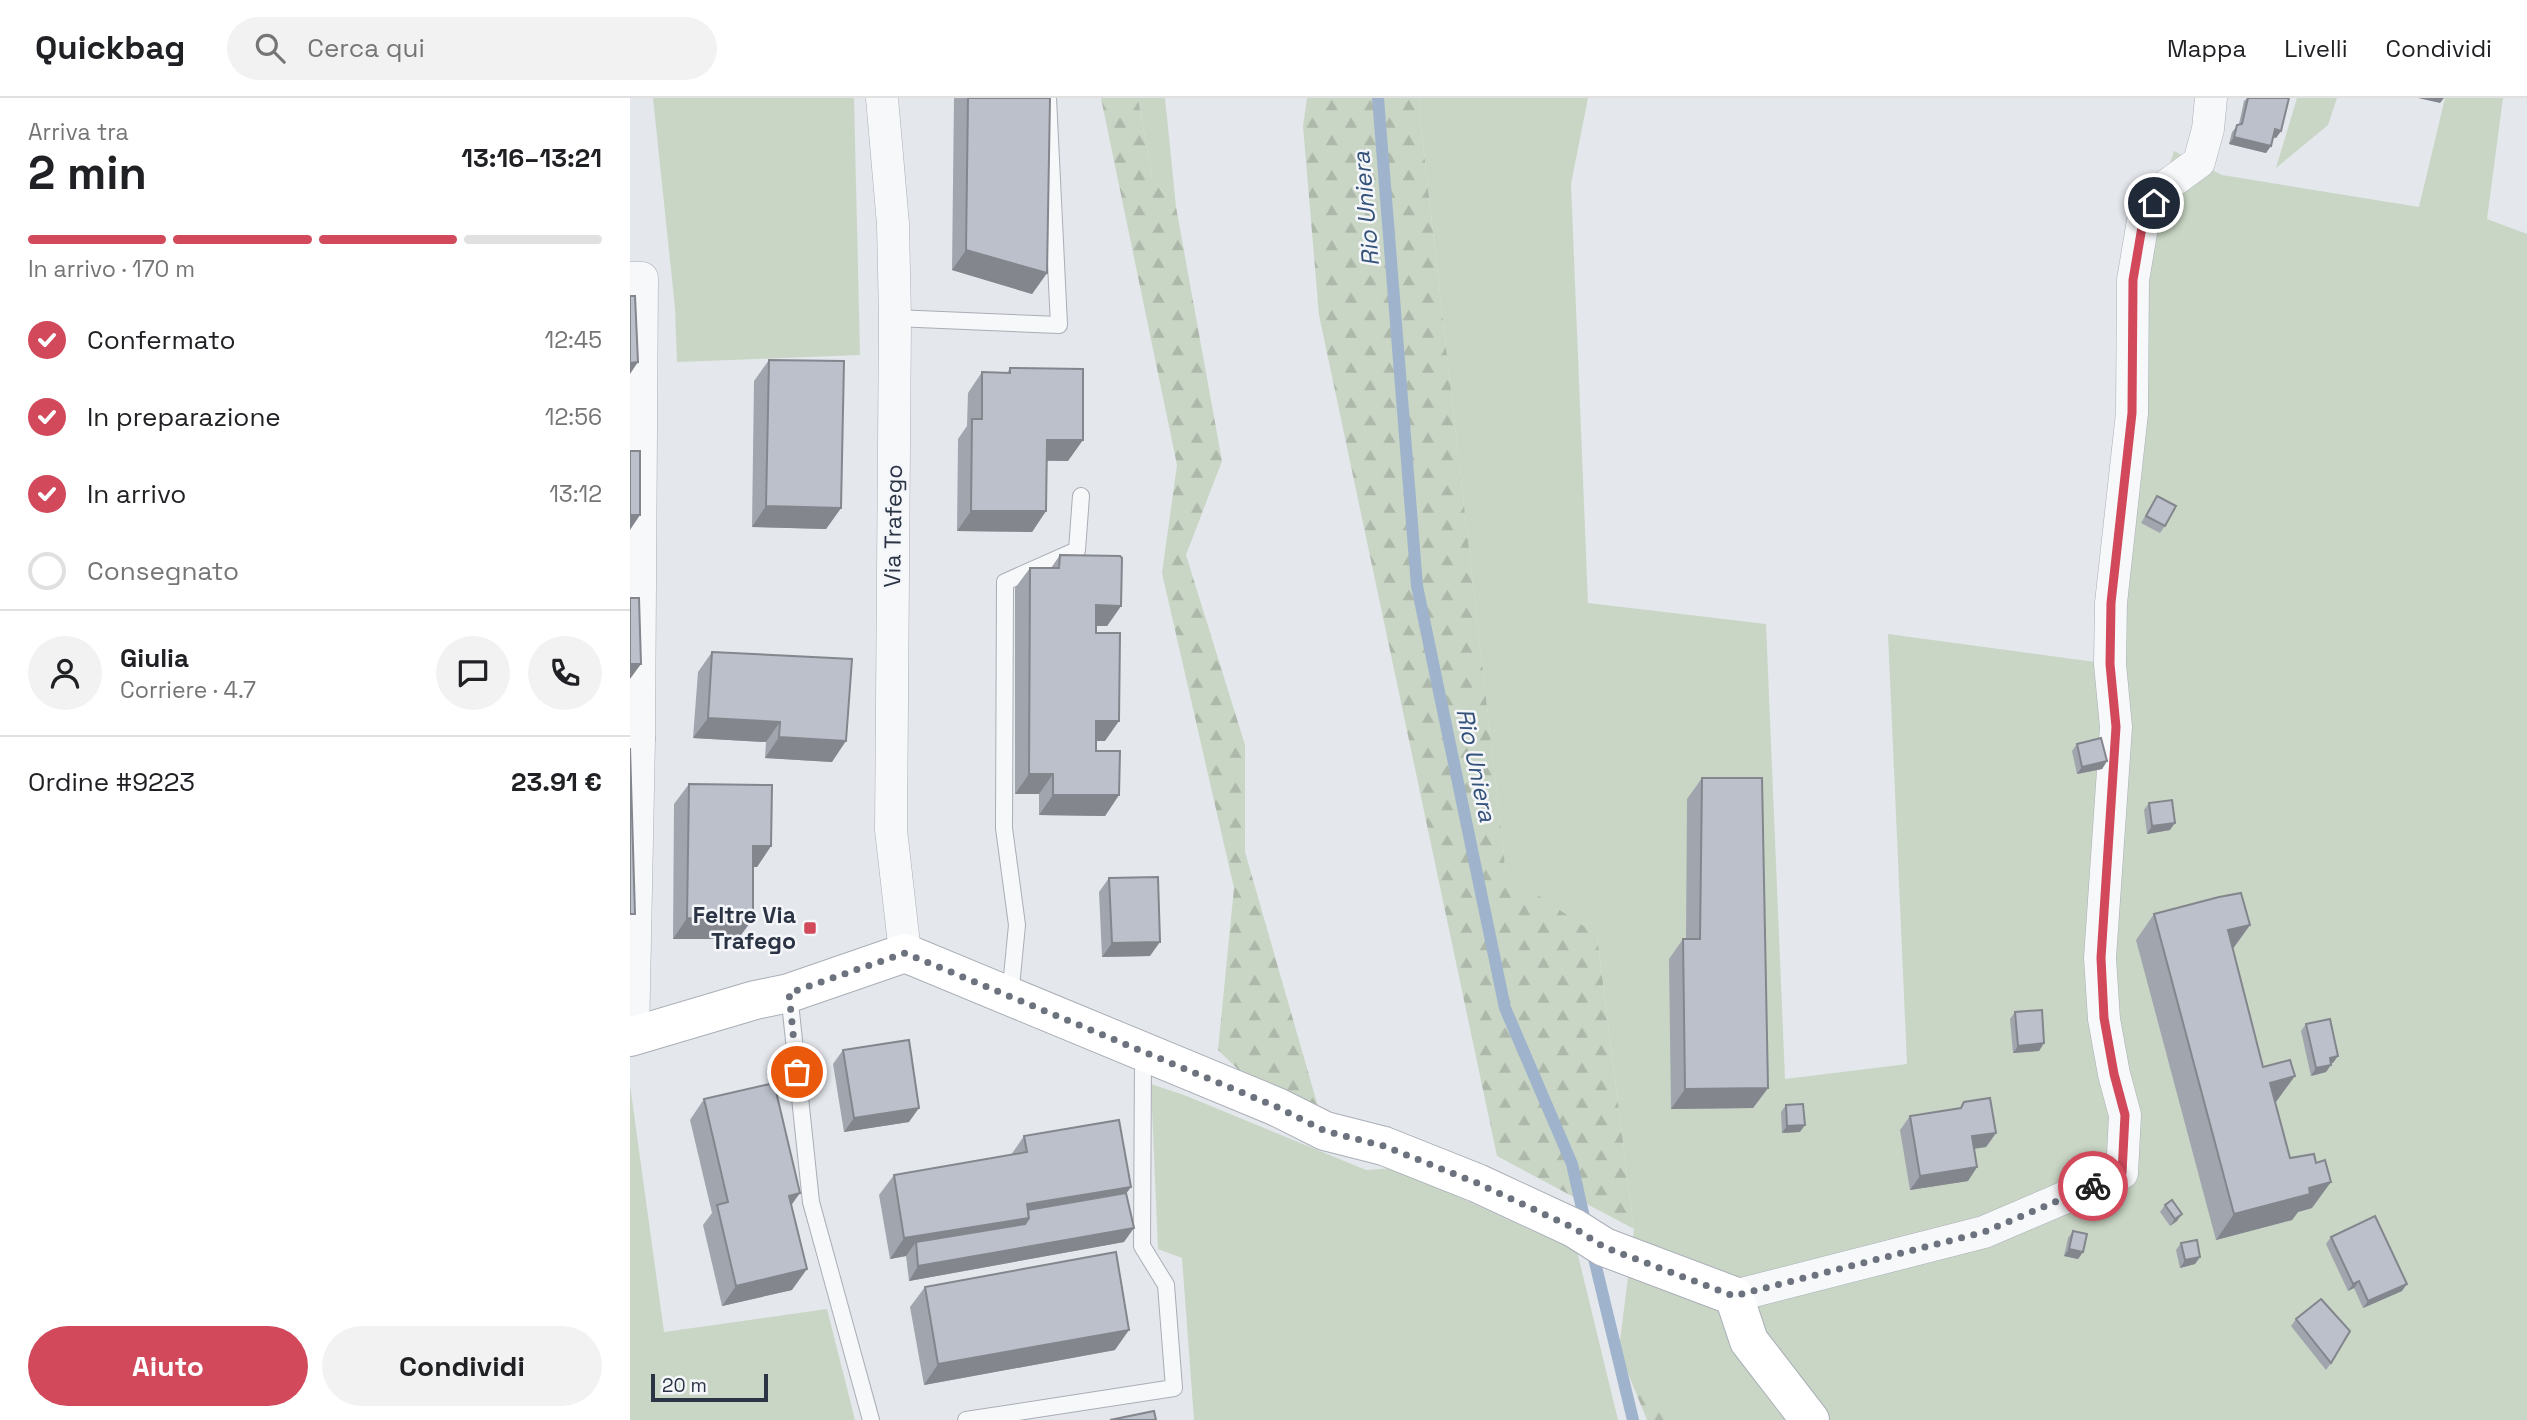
<!DOCTYPE html>
<html lang="it">
<meta charset="utf-8">
<style>
:root{--surface:#fff;--page:#f2f2f2;--text:#202124;--muted:#757577;--line:#e0e0e0;--accent:#d1495b}
body{margin:0;font-family:"Space Grotesk",sans-serif;background:var(--page);color:var(--text);height:100vh;display:flex;flex-direction:column;font-size:26px;white-space:nowrap}
*{box-sizing:border-box;margin:0}
p{font-size:23px;color:var(--muted)}
.icon{flex:none;width:38px;height:38px;fill:none;stroke:currentColor;stroke-width:2;stroke-linecap:round;stroke-linejoin:round}
.map{position:relative;flex:1;overflow:hidden}
.sheet{display:flex;flex-direction:column;background:var(--surface);width:630px}
.sheet>*{flex:none}
.scale{position:absolute;left:21px;bottom:18px;width:117px;box-sizing:border-box;padding-left:7px;border:4px solid #2b3445;border-top:0;font-size:19px;line-height:24px;white-space:nowrap;color:#2b3445;-webkit-text-stroke:5px #f4f6f9;paint-order:stroke}
.pin{position:absolute;display:grid;place-items:center;width:60px;height:60px;color:#fff;margin:-30px;border:4px solid #fff;border-radius:50%;box-shadow:0 2px 7px #0007}
.courier{position:absolute;display:grid;place-items:center;width:70px;height:70px;margin:-35px;border:5px solid #d1495b;border-radius:50%;background:#fff;color:#222;box-shadow:0 2px 9px #0007}
.overview em{font-style:normal;font-weight:800}
.overview div{display:flex;flex-direction:column-reverse}
.overview{display:flex;align-items:center;justify-content:space-between;height:119px;padding:0 28px}
h1{font-size:46px;font-weight:800;line-height:52px}
.bar{display:grid;grid-template-columns:repeat(4,1fr);gap:10px 7px;align-content:center;height:84px;padding:0 28px}
.bar i{height:9px;border-radius:5px;background:var(--line)}
.bar .active{background:var(--accent)}
.bar p{grid-column:span 4}
.line{display:flex;align-items:center;gap:18px;padding:0 28px;border-top:2px solid var(--line)}
.line div{flex:1}
.round{display:grid;place-items:center;flex:none;width:74px;height:74px;border-radius:37px;background:var(--page)}
ol{padding:0 28px;list-style:none}
li{display:flex;align-items:center;gap:21px;height:77px}
li p{margin-inline-start:auto}
li .icon{padding:7px;border-radius:50%;background:var(--accent);color:#fff;stroke-width:4}
li:last-child{color:var(--muted)}
li i{width:38px;height:38px;border:4px solid var(--line);border-radius:50%}
.cta{display:flex;gap:14px;margin-top:auto;padding:14px 28px}
.cta a{flex:1;height:80px;border-radius:42px;background:var(--accent);color:#fff;font-size:28px;font-weight:800;line-height:80px;text-align:center}
.cta a+a{background:var(--page);color:var(--text)}
header{display:flex;align-items:center;gap:42px;box-sizing:border-box;height:98px;padding:0 35px;background:var(--surface);border-bottom:2px solid var(--line)}
header strong{font-size:33px}
nav{display:flex;gap:38px;margin-inline-start:auto;font-size:24px}
.search{width:490px;height:63px;background:var(--page);display:flex;align-items:center;gap:18px;box-sizing:border-box;padding:0 24px;border-radius:38px;color:var(--muted);font-size:26px}
main{display:flex;flex:1;min-height:0}
.map>svg:first-child{display:block}
</style>
<header>
<strong>Quickbag</strong>
<div class="search"><svg class="icon" aria-label="search" viewBox="0 0 24 24"><circle cx="10" cy="10" r="6"/><path d="M15 15l6 6"/></svg>Cerca qui</div>
<nav><a>Mappa</a><a>Livelli</a><a>Condividi</a></nav>
</header>
<main>
<section class="sheet">
<div class="overview"><div><h1>2 min</h1><p>Arriva tra</p></div><em>13:16–13:21</em></div>
<div class="bar"><i class="active"></i><i class="active"></i><i class="active"></i><i></i><p>In arrivo · 170 m</p></div>
<ol>
<li><svg class="icon" aria-label="check" viewBox="0 0 24 24"><path d="M5 12l5 5 9-10"/></svg>Confermato<p>12:45</p></li>
<li><svg class="icon" aria-label="check" viewBox="0 0 24 24"><path d="M5 12l5 5 9-10"/></svg>In preparazione<p>12:56</p></li>
<li><svg class="icon" aria-label="check" viewBox="0 0 24 24"><path d="M5 12l5 5 9-10"/></svg>In arrivo<p>13:12</p></li>
<li><i></i>Consegnato</li>
</ol>
<div class="line" style="height:126px"><a class="round"><svg class="icon" aria-label="person" viewBox="0 0 24 24"><circle cx="12" cy="8" r="4"/><path d="M4 21q1-7 8-7t8 7"/></svg></a><div><b>Giulia</b><p>Corriere · 4.7</p></div><a class="round"><svg class="icon" aria-label="chat" viewBox="0 0 24 24"><path d="M4 5h16v11H9l-5 4z"/></svg></a><a class="round"><svg class="icon" aria-label="phone" viewBox="0 0 24 24"><path d="M5 4h4l2 5-3 2q2 4 5 5l2-3 5 2v4C11 20 4 13 5 4z"/></svg></a></div>
<div class="line" style="height:91px"><div>Ordine #9223</div><b>23.91 €</b></div>
<div class="cta"><a>Aiuto</a><a>Condividi</a></div>
</section>
<div class="map">
<svg width="1897" height="1322" viewBox="0 0 1897 1322">
<defs>
<pattern id="forest-firs" width="22" height="20" patternUnits="userSpaceOnUse" patternTransform="scale(1.75)"><rect width="22" height="20" fill="#c9d6c5"/><path d="M5 1l3.5 6h-7zM16 11l3.5 6h-7z" fill="#adb8ab"/></pattern>
</defs>
<rect width="100%" height="100%" fill="#e4e7ec"/>
<g fill="#c9d6c5">
<polygon points="23,0 224,0 230,257 47,264 45,210"/>
<polygon points="508,0 535,0 546,109 522,80"/>
<polygon points="792,0 958,0 941,86 958,505 1136,526 1155,981 1277,966 1258,536 1480,566 1503,182 1544,53 1592,77 1789,109 1815,0 1873,0 1857,121 1897,136 1897,1322 1037,1322 988,1259 1004,1131 967,837 876,777 789,11"/>
<polygon points="1667,0 1707,0 1698,27 1646,70"/>
<polygon points="521,986 554,997 736,1072 765,1070 947,1153 988,1322 564,1322 552,1160 528,1151"/>
<polygon points="0,987 34,1234 197,1211 225,1322 0,1322"/>
</g>
<g fill="url(#forest-firs)">
<polygon points="471,0 508,0 522,80 546,109 592,363 556,457 615,647 615,754 695,1033 647,1009 588,952 604,790 532,475 547,367"/>
<polygon points="677,0 792,0 789,11 876,776 967,837 1004,1131 867,1058 689,217 673,28"/>
<polygon points="989,1253 1041,1322 1017,1322"/>
</g>
<g fill="none" stroke-linecap="round" stroke-linejoin="round">
<g stroke="#9fb4cc" stroke-width="12">
<polyline points="748,0 787,488 875,910 942,1066 956,1128"/>
<polyline points="962,1152 1003,1322"/>
</g>
<g stroke="#a9aeb7" stroke-width="18">
<g id="lane">
<polyline points="265,220 429,227 418,0"/>
<polyline points="159,895 181,1104 241,1322"/>
<polyline points="380,899 387,827 374,730 375,484 447,452 451,398"/>
<polyline points="336,1322 544,1290 536,1187 512,1148 513,955"/>
</g>
</g>
<g stroke="#a9aeb7" stroke-width="33">
<g id="street">
<polyline points="252,0 263,126 265,220 261,732 275,855"/>
<polyline points="0,180 12,180 9,641"/>
<polyline points="0,641 9,641 3,939"/>
<polyline points="1104,1198 1354,1134 1492,1075 1495,1017 1484,976 1474,921 1470,860 1486,629 1480,566 1481,505 1502,315 1503,182 1513,123 1536,88 1569,64 1578,31 1581,0"/>
</g>
</g>
<g stroke="#a9aeb7" stroke-width="40">
<polyline id="secondary" points="0,939 125,902 159,895 275,855 647,1009 695,1033 754,1048 847,1085 944,1130 974,1149 1104,1198 1119,1243 1180,1322"/>
</g>
<use href="#lane" stroke="#f7f8fa" stroke-width="16"/>
<use href="#street" stroke="#f7f8fa" stroke-width="32"/>
<use href="#secondary" stroke="#fff" stroke-width="38"/>
</g>
<g fill="#a1a5ae">
<polygon points="324,0 420,0 417,175 402,196 322,172"/>
<polygon points="1617,0 1659,0 1651,33 1646,40 1643,39 1636,55 1599,46 1602,34 1609,26 1614,3"/>
<polygon points="139,262 211,410 196,431 122,429 124,283"/>
<polygon points="380,270 438,363 417,363 416,413 402,434 327,433 328,341 337,328 338,295 352,274 377,275"/>
<polygon points="1527,398 1535,428 1530,435 1511,425"/>
<polygon points="430,457 491,508 477,528 466,528 475,643 466,643 466,653 489,697 475,718 409,717 409,696 385,696 385,490 400,470 421,470"/>
<polygon points="82,554 202,664 135,660 136,644 63,640 68,574"/>
<polygon points="1447,646 1477,663 1472,671 1447,676 1442,653"/>
<polygon points="1072,680 1138,990 1123,1010 1041,1011 1039,861 1053,841 1056,841 1057,701"/>
<polygon points="59,686 141,748 127,769 123,769 108,841 43,841 44,706"/>
<polygon points="1519,705 1540,732 1517,736 1514,712"/>
<polygon points="479,780 520,858 472,859 469,794"/>
<polygon points="1524,816 1620,827 1603,851 1633,969 1646,1004 1645,1004 1660,1060 1682,1110 1668,1114 1662,1122 1586,1142 1506,842"/>
<polygon points="1385,914 1414,945 1409,953 1383,955 1380,921"/>
<polygon points="1676,926 1703,965 1701,965 1696,974 1681,978 1671,933"/>
<polygon points="213,952 279,1024 214,1034 203,966"/>
<polygon points="74,1001 162,1107 162,1192 92,1208 73,1127 82,1115 60,1022"/>
<polygon points="1334,1004 1366,1035 1356,1049 1344,1051 1347,1069 1338,1083 1280,1092 1270,1032 1280,1018 1330,1010"/>
<polygon points="1156,1007 1170,1034 1152,1035 1151,1014"/>
<polygon points="394,1038 501,1089 496,1095 494,1144 279,1183 276,1158 260,1161 249,1097 264,1077 381,1057"/>
<polygon points="1535,1107 1547,1123 1540,1128 1530,1114"/>
<polygon points="1443,1133 1453,1154 1448,1161 1434,1158 1438,1140"/>
<polygon points="1701,1139 1772,1193 1733,1210 1724,1190 1718,1193 1696,1146"/>
<polygon points="1551,1145 1570,1159 1565,1166 1550,1170 1546,1152"/>
<polygon points="295,1189 485,1252 294,1287 280,1209"/>
<polygon points="1666,1221 1701,1265 1696,1272 1661,1228"/>
</g>
<g fill="#83868d">
<polygon points="1788,0 1814,0 1810,5"/>
<polygon points="1645,31 1651,33 1646,40 1640,38"/>
<polygon points="1604,39 1641,48 1636,55 1599,46"/>
<polygon points="336,152 417,175 402,196 322,172"/>
<polygon points="8,264 0,276 0,265"/>
<polygon points="417,342 453,342 438,363 403,362"/>
<polygon points="136,408 211,410 196,431 122,429"/>
<polygon points="341,413 416,413 402,434 327,433"/>
<polygon points="0,417 10,417 0,432"/>
<polygon points="466,507 491,508 477,528 451,528"/>
<polygon points="0,566 11,566 0,581"/>
<polygon points="78,620 150,624 136,644 63,640"/>
<polygon points="466,623 489,623 475,643 452,643"/>
<polygon points="149,639 216,643 202,664 135,660"/>
<polygon points="1477,663 1472,671 1447,676 1452,669"/>
<polygon points="399,676 423,676 409,696 385,696"/>
<polygon points="423,697 489,697 475,718 409,717"/>
<polygon points="1545,725 1540,732 1517,736 1522,728"/>
<polygon points="123,748 141,748 127,769 109,769"/>
<polygon points="57,820 123,821 108,841 43,841"/>
<polygon points="1620,827 1601,853 1598,832"/>
<polygon points="530,844 520,858 472,859 482,845"/>
<polygon points="1414,945 1409,953 1383,955 1388,948"/>
<polygon points="1708,958 1703,965 1695,967 1700,960"/>
<polygon points="1701,967 1696,974 1681,978 1686,970"/>
<polygon points="1665,978 1646,1004 1622,1011 1640,985"/>
<polygon points="1138,990 1123,1010 1041,1011 1055,991"/>
<polygon points="289,1010 279,1024 214,1034 224,1020"/>
<polygon points="1175,1027 1170,1034 1152,1035 1157,1028"/>
<polygon points="1366,1035 1356,1049 1332,1052 1342,1038"/>
<polygon points="1347,1069 1338,1083 1280,1092 1290,1078"/>
<polygon points="1701,1084 1682,1110 1668,1114 1662,1122 1586,1142 1604,1116 1679,1090"/>
<polygon points="501,1089 486,1109 385,1140 286,1144 276,1158 260,1161 274,1140 397,1106"/>
<polygon points="170,1095 155,1116 159,1098"/>
<polygon points="1552,1116 1547,1123 1540,1128 1545,1121"/>
<polygon points="504,1130 494,1144 279,1183 288,1168"/>
<polygon points="1439,1151 1453,1154 1448,1161 1434,1158"/>
<polygon points="1570,1159 1565,1166 1550,1170 1555,1162"/>
<polygon points="177,1171 162,1192 92,1208 106,1188"/>
<polygon points="1729,1183 1724,1190 1718,1193 1723,1186"/>
<polygon points="1777,1186 1772,1193 1733,1210 1738,1203"/>
<polygon points="499,1232 485,1252 294,1287 308,1266"/>
</g>
<g fill="#bbc0ca" stroke="#83868d" stroke-width="2">
<polygon points="338,0 420,0 417,175 336,152"/>
<polygon points="1618,0 1659,0 1651,33 1645,31 1641,48 1604,39 1607,27 1612,26"/>
<polygon points="0,198 5,198 8,264 0,265"/>
<polygon points="139,262 214,263 211,410 136,408"/>
<polygon points="380,270 453,271 453,342 417,342 416,413 341,413 342,321 352,321 352,274 380,275"/>
<rect x="0" y="353" width="10" height="64"/>
<polygon points="1527,398 1546,408 1535,428 1516,418"/>
<polygon points="430,457 490,458 492,460 491,508 466,507 466,535 490,535 489,623 466,623 466,653 490,653 489,697 423,697 423,676 399,676 400,470 429,470"/>
<polygon points="0,500 9,500 11,566 0,566"/>
<polygon points="82,554 222,561 216,643 149,639 150,624 78,620"/>
<polygon points="1471,640 1477,663 1452,669 1447,646"/>
<polygon points="0,650 5,816 0,816"/>
<polygon points="1072,680 1132,680 1138,990 1055,991 1053,841 1070,841"/>
<polygon points="59,686 142,687 141,748 123,748 123,821 57,820"/>
<polygon points="1542,702 1545,725 1522,728 1519,705"/>
<polygon points="528,779 530,844 482,845 479,780"/>
<polygon points="1611,795 1620,827 1598,832 1633,969 1660,962 1665,978 1640,985 1660,1060 1684,1056 1686,1065 1695,1062 1701,1084 1679,1090 1680,1096 1604,1116 1524,816 1589,799"/>
<polygon points="1412,912 1414,945 1388,948 1385,914"/>
<polygon points="1700,921 1708,958 1700,960 1701,967 1686,970 1676,926"/>
<polygon points="279,942 289,1010 224,1020 213,952"/>
<polygon points="144,985 170,1095 159,1098 177,1171 106,1188 87,1107 98,1104 74,1001"/>
<polygon points="1360,1000 1366,1035 1342,1038 1347,1069 1290,1078 1280,1018 1331,1010 1334,1004"/>
<polygon points="1173,1006 1175,1027 1157,1028 1156,1007"/>
<polygon points="489,1022 501,1089 397,1106 399,1120 274,1140 264,1077 397,1054 394,1038"/>
<polygon points="496,1095 504,1130 288,1168 286,1144 395,1126 399,1120 398,1112"/>
<polygon points="1542,1102 1552,1116 1545,1121 1535,1107"/>
<polygon points="1745,1118 1777,1186 1738,1203 1729,1183 1723,1186 1701,1139"/>
<polygon points="1443,1133 1457,1136 1453,1154 1439,1151"/>
<polygon points="1567,1142 1570,1159 1555,1162 1551,1145"/>
<polygon points="486,1154 499,1232 308,1266 295,1189"/>
<polygon points="1691,1201 1720,1233 1701,1265 1666,1221"/>
<polygon points="524,1313 526,1322 480,1322"/>
</g>
<g fill="none" stroke-linecap="round" stroke-linejoin="round">
<polyline stroke="#6c737f" stroke-width="7" stroke-dasharray="0 12.6" points="167,974 159,895 275,855 647,1009 695,1033 754,1048 847,1085 944,1130 974,1149 1104,1198 1354,1134 1463,1088"/>
<polyline stroke="#d1495b" stroke-width="9" points="1463,1088 1492,1075 1495,1017 1484,976 1474,920 1471,860 1486,629 1480,566 1481,505 1502,315 1503,182 1513,123 1524,105"/>
</g>
<rect fill="#d1495b" stroke="#f4f6f9" stroke-width="2.5" x="173" y="823" width="14" height="14" rx="3.5"/>
<g text-anchor="middle" stroke-width="5" stroke-linejoin="round" paint-order="stroke">
<g font-size="23" fill="#2b3445" stroke="#f4f6f9">
<text transform="translate(263 428) rotate(-89)" y="8">Via Trafego</text>
</g>
<g font-size="23" font-weight="bold" fill="#2b3445" stroke="#f4f6f9" text-anchor="end">
<text x="166" y="825">Feltre Via<tspan x="166" dy="26">Trafego</tspan></text>
</g>
<g font-size="24" font-style="italic" fill="#34527a" stroke="#f4f6f9">
<text transform="translate(736 111) rotate(-95)" y="8">Rio Uniera</text>
<text transform="translate(846 667) rotate(78)" y="8">Rio Uniera</text>
</g>
</g>
</svg>
<div class="scale">20 m</div>
<div class="pin" style="left:167px;top:974px;background:#ea580c"><svg class="icon" aria-label="bag" viewBox="0 0 24 24"><path d="M5 8h14l-1 12H6zM9 8a3 3 0 0 1 6 0"/></svg></div>
<div class="pin" style="left:1524px;top:105px;background:#1f2937"><svg class="icon" aria-label="home" viewBox="0 0 24 24"><path d="M3 11l9-7 9 7M6 9v11h12V9"/></svg></div>
<div class="courier" style="left:1463px;top:1088px"><svg class="icon" aria-label="bike" viewBox="0 0 24 24"><circle cx="6" cy="16" r="4"/><circle cx="18" cy="16" r="4"/><path d="M6 16l4-8h5l3 8M10 8l3 8H6M13 5h3"/></svg></div>
</div>
</main>
